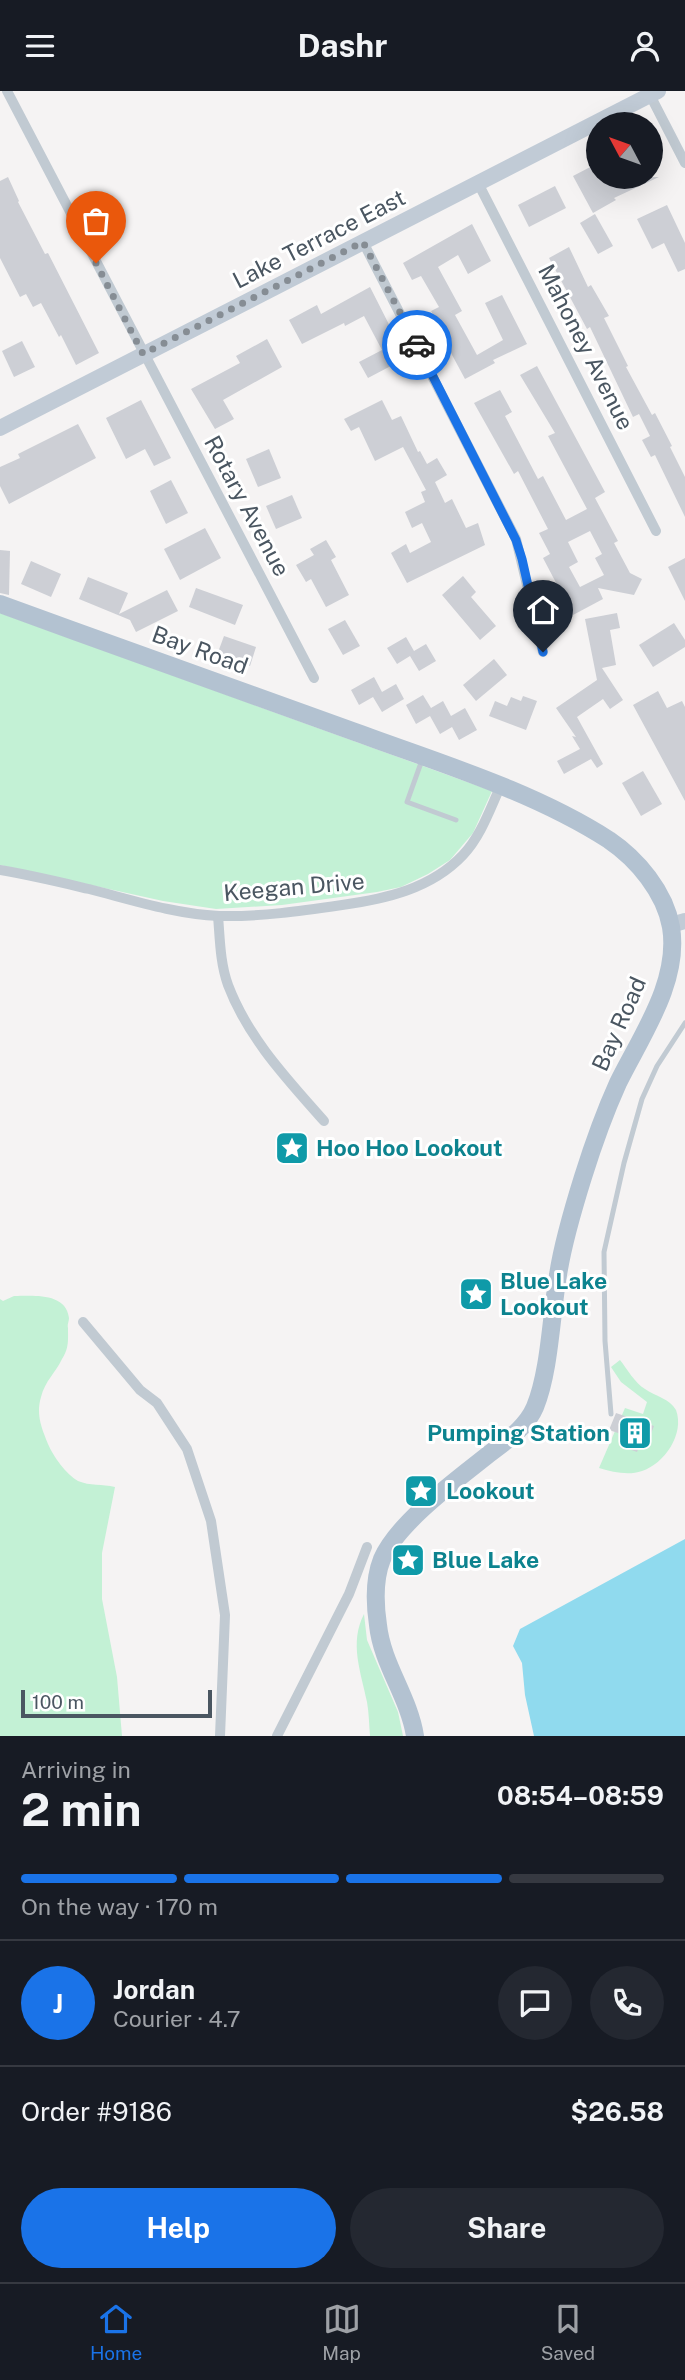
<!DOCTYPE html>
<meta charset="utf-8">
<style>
:root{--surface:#171b24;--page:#242831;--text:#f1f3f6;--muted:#9ea1a6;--line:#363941;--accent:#1a73e8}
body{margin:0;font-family:"Public Sans",sans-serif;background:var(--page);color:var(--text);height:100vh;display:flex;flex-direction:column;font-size:26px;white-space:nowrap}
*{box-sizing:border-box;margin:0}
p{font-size:23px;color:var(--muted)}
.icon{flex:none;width:38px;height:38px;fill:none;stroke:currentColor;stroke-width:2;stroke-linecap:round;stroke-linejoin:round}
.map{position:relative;height:1645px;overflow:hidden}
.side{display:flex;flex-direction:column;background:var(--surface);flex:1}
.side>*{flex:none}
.needle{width:46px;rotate:311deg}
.tools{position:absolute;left:586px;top:21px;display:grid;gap:14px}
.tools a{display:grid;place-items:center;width:77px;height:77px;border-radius:50%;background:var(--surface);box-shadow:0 7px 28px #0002;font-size:35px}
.scale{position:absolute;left:21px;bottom:18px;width:191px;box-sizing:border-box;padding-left:7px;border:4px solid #4a5661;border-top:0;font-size:19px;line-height:24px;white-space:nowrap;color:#4a5661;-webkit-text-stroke:5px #fff;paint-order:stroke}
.pin{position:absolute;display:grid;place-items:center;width:60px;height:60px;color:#fff;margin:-72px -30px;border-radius:50% 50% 50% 0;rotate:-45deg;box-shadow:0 0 7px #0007}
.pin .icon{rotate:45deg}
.courier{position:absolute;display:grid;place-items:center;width:70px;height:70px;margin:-35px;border:5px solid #1a73e8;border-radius:50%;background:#fff;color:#222;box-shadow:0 2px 9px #0007}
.head em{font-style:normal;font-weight:700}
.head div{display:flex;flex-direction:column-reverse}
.head{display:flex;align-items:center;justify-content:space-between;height:119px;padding:0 21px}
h1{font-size:46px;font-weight:700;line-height:52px}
.bar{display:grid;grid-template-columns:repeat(4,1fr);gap:10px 7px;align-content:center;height:84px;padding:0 21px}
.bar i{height:9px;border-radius:5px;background:var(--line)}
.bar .active{background:var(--accent)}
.bar p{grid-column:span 4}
.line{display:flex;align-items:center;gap:18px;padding:0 21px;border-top:2px solid var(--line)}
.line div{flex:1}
.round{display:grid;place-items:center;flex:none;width:74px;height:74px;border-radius:37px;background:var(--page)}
.action{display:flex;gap:14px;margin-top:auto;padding:14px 21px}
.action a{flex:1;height:80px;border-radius:42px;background:var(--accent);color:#fff;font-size:28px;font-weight:700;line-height:80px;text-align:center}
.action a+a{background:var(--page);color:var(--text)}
header{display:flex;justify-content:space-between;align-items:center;height:91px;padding:0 21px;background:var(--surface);font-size:32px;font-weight:700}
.dock{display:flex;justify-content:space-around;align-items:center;height:98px;border-top:2px solid var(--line);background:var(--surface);font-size:19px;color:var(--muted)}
.dock a{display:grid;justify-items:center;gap:4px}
.dock .active{color:var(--accent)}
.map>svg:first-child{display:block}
</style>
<header><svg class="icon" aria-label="menu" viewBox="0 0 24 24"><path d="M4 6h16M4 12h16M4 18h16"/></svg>Dashr<svg class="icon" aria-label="person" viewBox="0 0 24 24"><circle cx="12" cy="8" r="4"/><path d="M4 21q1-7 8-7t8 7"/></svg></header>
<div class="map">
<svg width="685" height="1645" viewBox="0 0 685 1645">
<rect width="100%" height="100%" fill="#f5f3f3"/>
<g fill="#c3f1d5">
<polygon points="0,522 492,700 473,742 450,769 428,783 401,796 377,801 282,814 216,818 163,810 0,774"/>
<path d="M14 1205C32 1205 66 1201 69 1227 69 1230 67 1234 68 1237 68 1250 69 1257 62 1268 56 1281 45 1290 41 1306 36 1323 41 1336 48 1353 53 1365 66 1383 78 1390 90 1395 102 1393 115 1396L102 1462V1508L117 1586 122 1645H0V1208L3 1210Z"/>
<path d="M620 1269C627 1278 635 1292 645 1298 655 1305 670 1308 676 1319 685 1343 664 1373 642 1380 628 1385 613 1381 599 1377L625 1317 643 1323 647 1311 621 1291 611 1276Z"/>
<path d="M364 1523 367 1549 398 1621 403 1645H370C369 1634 369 1622 367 1611 361 1581 349 1552 364 1523Z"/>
</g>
<polygon fill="#90daee" points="685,1448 685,1645 534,1645 525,1604 522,1572 513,1555 520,1538"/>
<g fill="#cdcfd5" fill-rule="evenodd">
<polygon points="598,72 598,86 659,86 614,107 616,109 593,122 573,85"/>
<polygon points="8,86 19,110 18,111 45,163 48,162 99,262 76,274 61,244 59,246 41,212 33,216 26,203 20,206 0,167 0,90"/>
<polygon points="555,95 566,117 529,136 518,114"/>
<polygon points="667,114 685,152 685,178 678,181 664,152 652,158 637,128"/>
<polygon points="595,123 613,155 598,163 580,132"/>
<polygon points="472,133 491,170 468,183 458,164 438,176 462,220 455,224 477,264 503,249 485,212 502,204 527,253 493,269 495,272 465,288 437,236 439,235 431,220 439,216 421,185 412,189 403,172"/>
<polygon points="569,156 588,196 591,194 609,225 604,227 628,275 626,276 652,324 655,322 672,355 670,356 685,386 685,426 655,364 651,366 642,349 650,345 639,323 633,326 590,236 587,238 549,167"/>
<polygon points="370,196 406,267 368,287 359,271 382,259 364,225 345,235 344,232 302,253 289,229 317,214 321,223"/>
<polygon points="267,248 282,276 223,309 234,328 215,338 191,298 240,272 236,265"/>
<polygon points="22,250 35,276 14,286 2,260"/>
<path d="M537 275 605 401 595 407 618 450 614 452 630 482 642 488 634 504 598 497 603 508 573 524 543 467 550 463 539 442 548 438 518 380 514 383 474 312 500 299 512 321 505 325 538 388 543 385 566 429 587 418 548 345 555 342 520 284ZM590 440 602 463 595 467 604 484 580 496 569 476 578 471 568 451Z"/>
<polygon points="141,309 171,367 154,375 145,358 126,368 106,327"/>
<polygon points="382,309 392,329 401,325 418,361 420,360 427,373 437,367 447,384 435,391 445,412 452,408 466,437 478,432 485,454 407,492 391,462 406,453 410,462 431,451 422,432 412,437 405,421 425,411 421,401 426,399 403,356 375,370 359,336 351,340 344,328"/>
<polygon points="78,333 96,367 9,413 0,395 0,376 20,367 18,363"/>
<polygon points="269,358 281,387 258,396 246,368"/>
<polygon points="171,389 188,422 166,433 150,400"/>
<polygon points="292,404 302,427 276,438 266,415"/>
<polygon points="205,437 221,467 180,489 164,458"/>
<polygon points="326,449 336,466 331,469 349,504 326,516 311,488 306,491 296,474 314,464 310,458"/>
<polygon points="0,459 10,460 9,504 0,502"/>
<polygon points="685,467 685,510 668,476"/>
<polygon points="31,470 61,483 51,506 21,493"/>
<polygon points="463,485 476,501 471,506 496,535 480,549 442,504"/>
<polygon points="88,486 128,502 119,523 167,499 178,520 136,541 130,529 79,508"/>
<polygon points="196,497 243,514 235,534 189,516"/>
<polygon points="617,522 620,537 610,539 616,574 602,577 623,609 610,618 603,608 577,626 603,673 597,677 591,668 564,683 557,670 580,658 572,645 576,646 556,617 597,589 585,528"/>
<polygon points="345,529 360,555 343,564 328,538"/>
<polygon points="674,532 685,549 685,556 653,576 639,554"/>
<polygon points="224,545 256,556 250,575 217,564"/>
<polygon points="406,546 414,560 426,553 436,570 419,580 410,565 397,573 387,557"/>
<polygon points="494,568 507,584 476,610 463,594"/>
<polygon points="374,586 382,601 396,593 404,608 382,621 373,606 359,614 351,599"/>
<polygon points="658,600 667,617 682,610 685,616 685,710 633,614"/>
<polygon points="423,604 431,617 443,610 451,625 465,617 477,639 459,649 452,636 440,643 430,625 416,633 406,614"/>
<polygon points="523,605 537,610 526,639 489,625 495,610 507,615 511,606 521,610"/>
<polygon points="643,680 662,713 641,725 622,692"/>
<polygon points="616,1322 654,1335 648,1350 642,1348 637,1361 626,1357 630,1346 609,1339"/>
</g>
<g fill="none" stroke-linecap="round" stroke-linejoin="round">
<g stroke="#c1cad2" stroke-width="5">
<polyline points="422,669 407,711 456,729"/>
<polyline points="611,1323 605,1250 604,1161 624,1072 642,1008 657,975 685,932"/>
</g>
<g stroke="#c1cad2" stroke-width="10">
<polyline points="7,0 314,587"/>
<polyline points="650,4 685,72"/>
<polyline points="478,92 656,440"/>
<polyline points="363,151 516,448 543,561"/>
<path d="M0 779C30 784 59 791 89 798 132 809 175 823 219 825 260 826 301 820 342 814 385 808 431 798 463 764 481 745 490 718 501 694"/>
<path d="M218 825C220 848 220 872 228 894 248 947 287 988 324 1030"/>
<polyline points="83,1231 140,1299 157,1312 187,1358 211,1430 225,1524 220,1645"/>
<polyline points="277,1645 349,1503 367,1456"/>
</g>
<g stroke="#c1cbd6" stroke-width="16">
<polyline points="0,337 658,0"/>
<polyline points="671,834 685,830"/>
</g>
<path stroke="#b3c2d1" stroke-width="18" d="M0 513C118 556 236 598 355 641 439 672 533 700 609 749 637 768 665 801 671 836 680 891 641 945 618 992 604 1023 593 1054 583 1086 573 1118 563 1151 558 1184 551 1224 550 1279 535 1316 526 1337 507 1349 489 1363 458 1388 398 1431 382 1468 374 1488 375 1514 378 1534 382 1573 409 1606 415 1645"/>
</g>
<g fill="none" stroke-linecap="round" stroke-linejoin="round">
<polyline stroke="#868d94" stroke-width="7" stroke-dasharray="0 12.6" points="96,172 143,263 363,151 417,254"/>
<polyline stroke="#1a73e8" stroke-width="9" points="417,254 516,449 522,468 543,561"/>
</g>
<defs>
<g id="sight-square" transform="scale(1.75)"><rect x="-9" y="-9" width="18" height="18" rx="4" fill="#0f9aa8" stroke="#fff"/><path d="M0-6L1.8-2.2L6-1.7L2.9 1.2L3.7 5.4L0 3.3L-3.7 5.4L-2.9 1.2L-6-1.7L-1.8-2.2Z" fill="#fff"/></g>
<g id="building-square" transform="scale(1.75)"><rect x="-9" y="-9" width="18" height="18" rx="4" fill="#0f9aa8" stroke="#fff"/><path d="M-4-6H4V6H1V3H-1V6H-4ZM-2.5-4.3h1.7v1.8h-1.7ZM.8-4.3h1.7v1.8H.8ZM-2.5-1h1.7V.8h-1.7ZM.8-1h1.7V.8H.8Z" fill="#fff"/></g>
</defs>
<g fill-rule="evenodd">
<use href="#sight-square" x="292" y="1057"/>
<use href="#sight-square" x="476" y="1203"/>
<use href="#building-square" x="635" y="1342"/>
<use href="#sight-square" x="421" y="1400"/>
<use href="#sight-square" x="408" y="1469"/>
</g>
<g text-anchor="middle" stroke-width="6" stroke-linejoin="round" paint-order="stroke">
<g font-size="23" fill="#4a5661" stroke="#fff">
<text transform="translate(319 148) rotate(-27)" y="8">Lake Terrace East</text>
<text transform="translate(586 256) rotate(63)" y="8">Mahoney Avenue</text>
<text transform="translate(247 415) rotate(62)" y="8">Rotary Avenue</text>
<text transform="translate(200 559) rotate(20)" y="8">Bay Road</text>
<text transform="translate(294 796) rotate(-5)" y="8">Keegan Drive</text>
<text transform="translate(619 933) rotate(-66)" y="8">Bay Road</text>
</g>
<g font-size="23" font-weight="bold" fill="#0d838f" stroke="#fff" text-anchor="start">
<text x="316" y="1065">Hoo Hoo Lookout</text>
<text x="500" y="1198">Blue Lake<tspan x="500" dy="26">Lookout</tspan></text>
<text x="610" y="1350" text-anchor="end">Pumping Station</text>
<text x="446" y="1408">Lookout</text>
<text x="432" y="1477">Blue Lake</text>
</g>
</g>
</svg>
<div class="tools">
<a><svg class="needle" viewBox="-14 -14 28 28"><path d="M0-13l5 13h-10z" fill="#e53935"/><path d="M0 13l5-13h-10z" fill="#9ea1a6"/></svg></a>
</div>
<div class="scale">100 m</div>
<div class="pin" style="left:96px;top:172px;background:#ea580c"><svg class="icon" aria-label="bag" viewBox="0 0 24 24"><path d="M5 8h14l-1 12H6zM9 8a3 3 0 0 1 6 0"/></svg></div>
<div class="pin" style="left:543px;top:561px;background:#1f2937"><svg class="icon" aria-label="home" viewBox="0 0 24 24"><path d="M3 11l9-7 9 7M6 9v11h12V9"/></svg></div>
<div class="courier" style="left:417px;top:254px"><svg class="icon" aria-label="car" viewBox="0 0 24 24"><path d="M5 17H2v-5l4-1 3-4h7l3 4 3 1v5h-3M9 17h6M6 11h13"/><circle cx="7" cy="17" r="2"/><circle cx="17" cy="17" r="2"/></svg></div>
</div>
<section class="side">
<div class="head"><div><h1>2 min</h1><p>Arriving in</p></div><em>08:54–08:59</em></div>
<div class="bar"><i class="active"></i><i class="active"></i><i class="active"></i><i></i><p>On the way · 170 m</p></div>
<div class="line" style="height:126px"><b class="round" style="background:var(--accent);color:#fff">J</b><div><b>Jordan</b><p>Courier · 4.7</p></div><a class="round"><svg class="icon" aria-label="chat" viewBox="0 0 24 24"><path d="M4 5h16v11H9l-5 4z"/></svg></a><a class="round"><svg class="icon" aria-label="phone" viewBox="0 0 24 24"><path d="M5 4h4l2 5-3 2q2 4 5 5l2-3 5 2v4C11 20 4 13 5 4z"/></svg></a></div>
<div class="line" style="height:91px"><div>Order #9186</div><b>$26.58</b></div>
<div class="action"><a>Help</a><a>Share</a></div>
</section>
<nav class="dock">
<a class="active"><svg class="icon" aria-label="home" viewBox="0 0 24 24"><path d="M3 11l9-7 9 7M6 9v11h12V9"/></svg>Home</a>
<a><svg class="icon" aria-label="map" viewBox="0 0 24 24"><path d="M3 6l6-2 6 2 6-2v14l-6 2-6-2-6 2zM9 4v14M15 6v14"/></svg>Map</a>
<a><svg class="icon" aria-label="saved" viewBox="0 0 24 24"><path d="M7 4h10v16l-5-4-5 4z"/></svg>Saved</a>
</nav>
